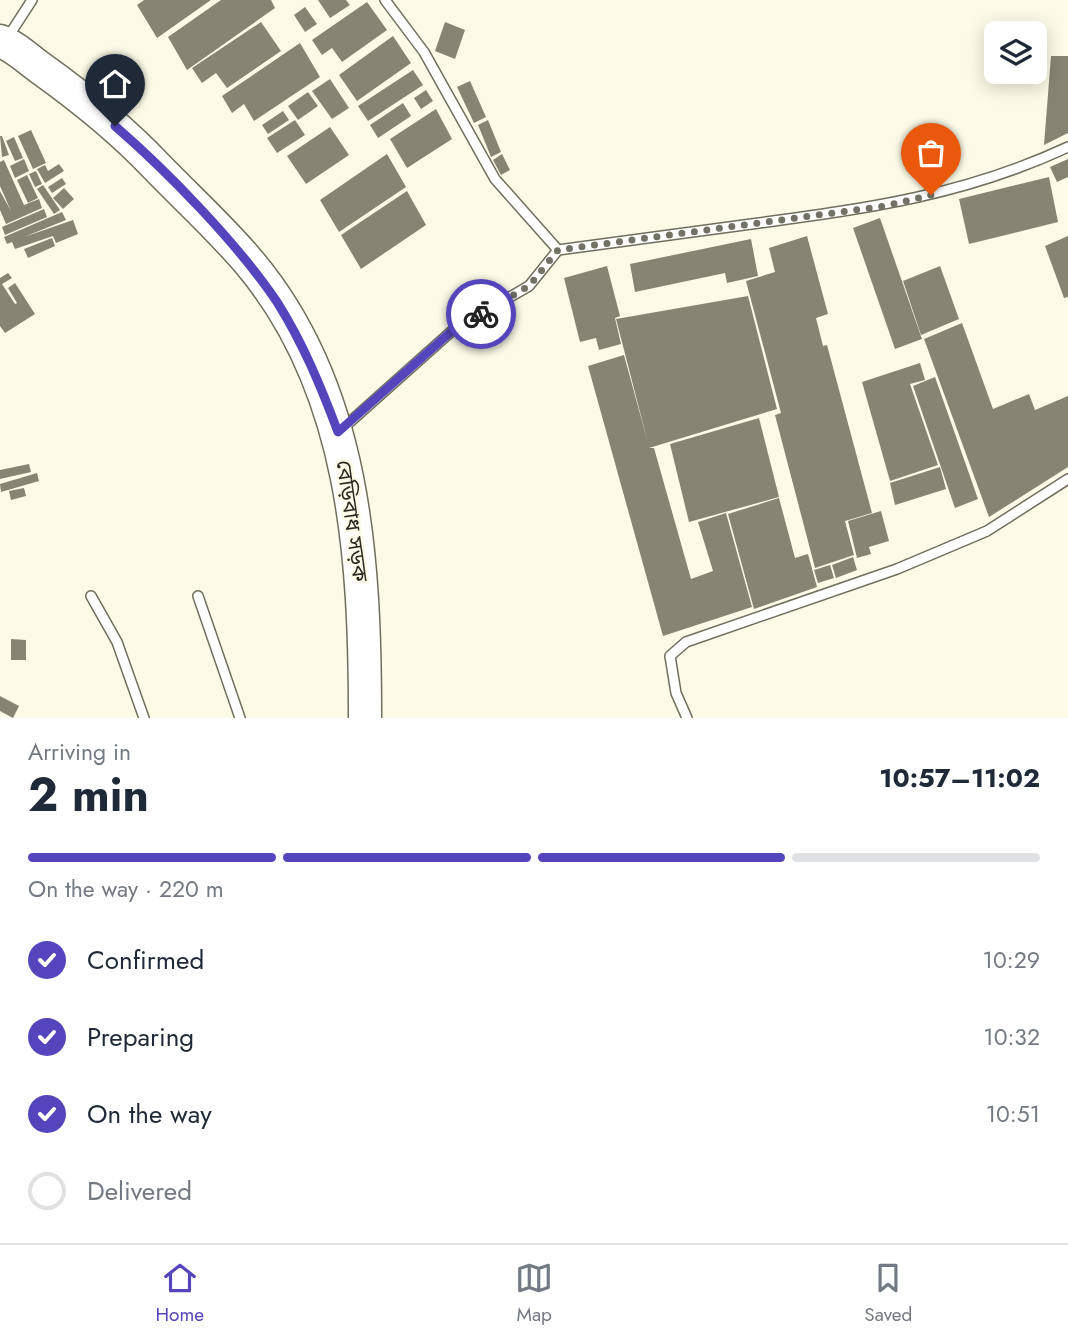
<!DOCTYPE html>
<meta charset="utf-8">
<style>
:root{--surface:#fff;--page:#f6f6f7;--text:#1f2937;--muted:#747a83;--line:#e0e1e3;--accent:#5545bd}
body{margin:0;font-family:Jost,"Noto Sans Bengali",sans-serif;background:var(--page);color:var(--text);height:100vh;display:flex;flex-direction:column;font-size:26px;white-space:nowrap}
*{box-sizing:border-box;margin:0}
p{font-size:23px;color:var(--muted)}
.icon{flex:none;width:38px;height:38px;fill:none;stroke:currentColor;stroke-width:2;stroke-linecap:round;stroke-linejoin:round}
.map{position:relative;height:718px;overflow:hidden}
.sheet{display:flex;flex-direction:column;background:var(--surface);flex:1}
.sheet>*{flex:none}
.tools{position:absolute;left:984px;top:21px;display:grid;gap:14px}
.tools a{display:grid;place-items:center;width:63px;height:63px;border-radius:10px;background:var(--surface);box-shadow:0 4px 18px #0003;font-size:35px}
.pin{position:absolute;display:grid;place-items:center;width:60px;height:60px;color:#fff;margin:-72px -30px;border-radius:50% 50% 50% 0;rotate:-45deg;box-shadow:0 0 7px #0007}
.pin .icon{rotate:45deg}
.courier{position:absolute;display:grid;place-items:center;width:70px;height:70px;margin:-35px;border:5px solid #5545bd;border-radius:50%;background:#fff;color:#222;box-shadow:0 2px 9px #0007}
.overview em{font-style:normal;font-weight:700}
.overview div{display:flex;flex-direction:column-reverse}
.overview{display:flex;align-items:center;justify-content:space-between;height:119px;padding:0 28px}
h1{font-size:46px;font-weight:700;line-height:52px}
.bar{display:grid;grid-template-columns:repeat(4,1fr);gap:10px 7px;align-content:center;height:84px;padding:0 28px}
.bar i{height:9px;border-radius:5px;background:var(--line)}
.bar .selected{background:var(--accent)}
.bar p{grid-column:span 4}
ol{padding:0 28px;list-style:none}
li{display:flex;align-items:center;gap:21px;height:77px}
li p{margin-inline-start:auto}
li .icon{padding:7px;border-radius:50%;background:var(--accent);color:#fff;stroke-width:4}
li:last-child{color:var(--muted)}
li i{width:38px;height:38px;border:4px solid var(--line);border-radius:50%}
.menu{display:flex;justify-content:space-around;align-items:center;height:98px;border-top:2px solid var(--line);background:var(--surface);font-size:19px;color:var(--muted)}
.menu a{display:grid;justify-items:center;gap:4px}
.menu .selected{color:var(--accent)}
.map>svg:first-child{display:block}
</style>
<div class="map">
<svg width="1068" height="718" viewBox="0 0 1068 718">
<rect width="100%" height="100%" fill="#fcfbe7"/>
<g fill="#868574">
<polygon points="144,0 211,0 157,38 137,5"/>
<polygon points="221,0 271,0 275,8 187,70 168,37"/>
<polygon points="318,0 346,0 350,5 330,18"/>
<polygon points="367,2 387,30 342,62 332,48 322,55 312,40"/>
<polygon points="305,7 317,24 305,32 294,15"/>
<polygon points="261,22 281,51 227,88 216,73 202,83 192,68"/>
<polygon points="445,22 465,30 455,59 435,51"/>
<polygon points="393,36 411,63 357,101 339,75"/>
<polygon points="300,43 320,77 254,121 244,104 232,113 222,96"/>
<polygon points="1051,56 1068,56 1068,133 1044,145"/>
<polygon points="413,70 423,85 368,121 358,106"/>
<polygon points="330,79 349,108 332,119 312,91"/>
<polygon points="470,81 486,117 474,123 457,87"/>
<polygon points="426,90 433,101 421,109 414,98"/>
<polygon points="308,92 318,106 298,120 288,106"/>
<polygon points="403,103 411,116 378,138 370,125"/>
<polygon points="436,109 452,139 407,168 390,139"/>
<polygon points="283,111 289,120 268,134 262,125"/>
<polygon points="295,120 305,135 277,153 267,138"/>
<polygon points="488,120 501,152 491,157 478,125"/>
<polygon points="330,127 349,155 306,184 287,156"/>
<polygon points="31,130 46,163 33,169 18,136"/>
<polygon points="0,136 2,136 9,155 2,157"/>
<polygon points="14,137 23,158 15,161 6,141"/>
<polygon points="387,154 406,187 339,232 320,200"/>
<polygon points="502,154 510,170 501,175 493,160"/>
<polygon points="24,159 29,171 15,178 10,166"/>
<polygon points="1068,159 1068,177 1057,182 1050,167"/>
<polygon points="4,160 24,205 39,199 42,208 6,224 0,210 0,191 11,211 0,186 0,162"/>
<polygon points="59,164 64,171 45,183 37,169 45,165 48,171"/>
<polygon points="36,171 42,184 35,187 29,174"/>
<polygon points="27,175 38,198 28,203 17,180"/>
<polygon points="1049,177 1058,222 969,244 959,199"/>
<polygon points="62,178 66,184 52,193 48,187"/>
<polygon points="43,185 60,210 54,214 37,189"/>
<polygon points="64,188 74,199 63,209 53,198"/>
<polygon points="407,191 426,225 361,269 341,235"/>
<polygon points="44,209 47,217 5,235 2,227"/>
<polygon points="62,212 66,220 24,237 73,220 78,234 56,243 53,236 15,249 12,242 7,244 4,237"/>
<polygon points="880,218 922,339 895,349 853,228"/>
<polygon points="807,236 828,314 816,318 823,346 827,345 872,513 845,521 854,555 815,568 775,415 781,413 746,281 775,272 769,248"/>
<polygon points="1068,236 1068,297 1064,298 1045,246"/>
<polygon points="52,238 55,246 28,258 24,249"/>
<polygon points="751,239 758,276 727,283 725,273 635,292 630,264"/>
<polygon points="607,266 620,316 615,318 621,344 599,350 596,338 580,342 564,278"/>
<polygon points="940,266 959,319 921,335 903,281"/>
<polygon points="8,273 12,278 2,284 15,304 17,303 8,288 15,283 35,314 5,333 0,326 0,278"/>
<polygon points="748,296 777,409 649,448 654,448 691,579 713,571 698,522 726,513 752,607 663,636 588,366 624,355 648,443 616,319"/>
<polygon points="962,323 993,409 1029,394 1035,410 1068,396 1068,467 989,517 924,339"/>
<polygon points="920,363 925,380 910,384 938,465 890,481 862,382"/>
<polygon points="935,377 978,499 955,508 913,386"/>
<polygon points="759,418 779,497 689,522 670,444"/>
<polygon points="29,464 31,472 0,479 0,470"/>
<polygon points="940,467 946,489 895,505 890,483"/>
<polygon points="37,473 39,481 1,492 0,484"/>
<polygon points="24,488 26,496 11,500 9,491"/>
<polygon points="779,498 795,558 808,554 817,587 754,609 728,514"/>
<polygon points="881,511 889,541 869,547 871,554 857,558 848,521"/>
<polygon points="853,557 857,570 836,578 832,565"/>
<polygon points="830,565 834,578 818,583 814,570"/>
<polygon points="11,639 26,640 26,660 11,660"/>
<polygon points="0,696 19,706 13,718 0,711"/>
</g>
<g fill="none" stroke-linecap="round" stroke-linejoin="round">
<g stroke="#706f5e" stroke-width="12">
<g id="lane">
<polyline points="385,0 424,52 495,179 558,250"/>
<polyline points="8,37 32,0"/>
<path d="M342 429 453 330 529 286 558 250C625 241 692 232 759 223 870 208 965 195 1068 147"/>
<polyline points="91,596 117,642 144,718"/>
<polyline points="198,596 240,718"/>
<polyline points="687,718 676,693 670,656 686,642 897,569 987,531 1068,479"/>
</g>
</g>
<g stroke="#706f5e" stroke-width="35">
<path id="highway" d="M0 41C14 46 27 58 39 67 81 97 121 129 156 166 187 198 220 228 248 261 356 388 365 560 365 718"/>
</g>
<use href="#lane" stroke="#fff" stroke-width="9"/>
<use href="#highway" stroke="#fff" stroke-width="32"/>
</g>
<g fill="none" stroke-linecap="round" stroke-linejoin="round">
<polyline stroke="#727166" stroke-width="7" stroke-dasharray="0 12.6" points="481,314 529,286 558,250 885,206 931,195"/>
<path stroke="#5545bd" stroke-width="9" d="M115 126C168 172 238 244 277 302 303 343 321 387 338 432L453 330 481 314"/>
</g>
<g text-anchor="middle" stroke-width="5" stroke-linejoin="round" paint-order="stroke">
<g font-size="21" fill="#282720" stroke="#fcfbe7">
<text transform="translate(352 521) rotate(82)" y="7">বেড়িবাধ সড়ক</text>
</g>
</g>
</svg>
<div class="tools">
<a><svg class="icon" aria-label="layers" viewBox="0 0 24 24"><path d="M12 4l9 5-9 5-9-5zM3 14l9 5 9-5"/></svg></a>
</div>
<div class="pin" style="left:931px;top:195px;background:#ea580c"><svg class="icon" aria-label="bag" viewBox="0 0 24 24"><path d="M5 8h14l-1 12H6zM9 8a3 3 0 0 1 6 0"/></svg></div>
<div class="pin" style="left:115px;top:126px;background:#1f2937"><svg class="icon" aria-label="home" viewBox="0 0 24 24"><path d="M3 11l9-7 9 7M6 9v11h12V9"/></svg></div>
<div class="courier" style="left:481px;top:314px"><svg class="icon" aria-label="bike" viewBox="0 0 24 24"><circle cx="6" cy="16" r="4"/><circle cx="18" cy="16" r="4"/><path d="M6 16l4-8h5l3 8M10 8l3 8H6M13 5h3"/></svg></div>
</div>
<section class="sheet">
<div class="overview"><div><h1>2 min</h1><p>Arriving in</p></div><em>10:57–11:02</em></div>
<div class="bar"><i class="selected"></i><i class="selected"></i><i class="selected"></i><i></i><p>On the way · 220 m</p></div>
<ol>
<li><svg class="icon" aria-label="check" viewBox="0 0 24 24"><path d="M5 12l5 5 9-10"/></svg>Confirmed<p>10:29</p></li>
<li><svg class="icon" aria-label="check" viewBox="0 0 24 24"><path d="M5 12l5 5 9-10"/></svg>Preparing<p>10:32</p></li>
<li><svg class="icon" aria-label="check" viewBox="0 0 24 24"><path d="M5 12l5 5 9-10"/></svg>On the way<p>10:51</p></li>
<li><i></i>Delivered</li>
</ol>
</section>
<nav class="menu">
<a class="selected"><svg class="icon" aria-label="home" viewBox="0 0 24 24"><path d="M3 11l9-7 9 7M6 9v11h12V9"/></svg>Home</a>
<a><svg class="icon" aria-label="map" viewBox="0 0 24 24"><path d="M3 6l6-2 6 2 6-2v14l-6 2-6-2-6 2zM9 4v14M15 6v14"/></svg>Map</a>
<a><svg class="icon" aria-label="saved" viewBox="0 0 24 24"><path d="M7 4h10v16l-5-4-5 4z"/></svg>Saved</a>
</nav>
